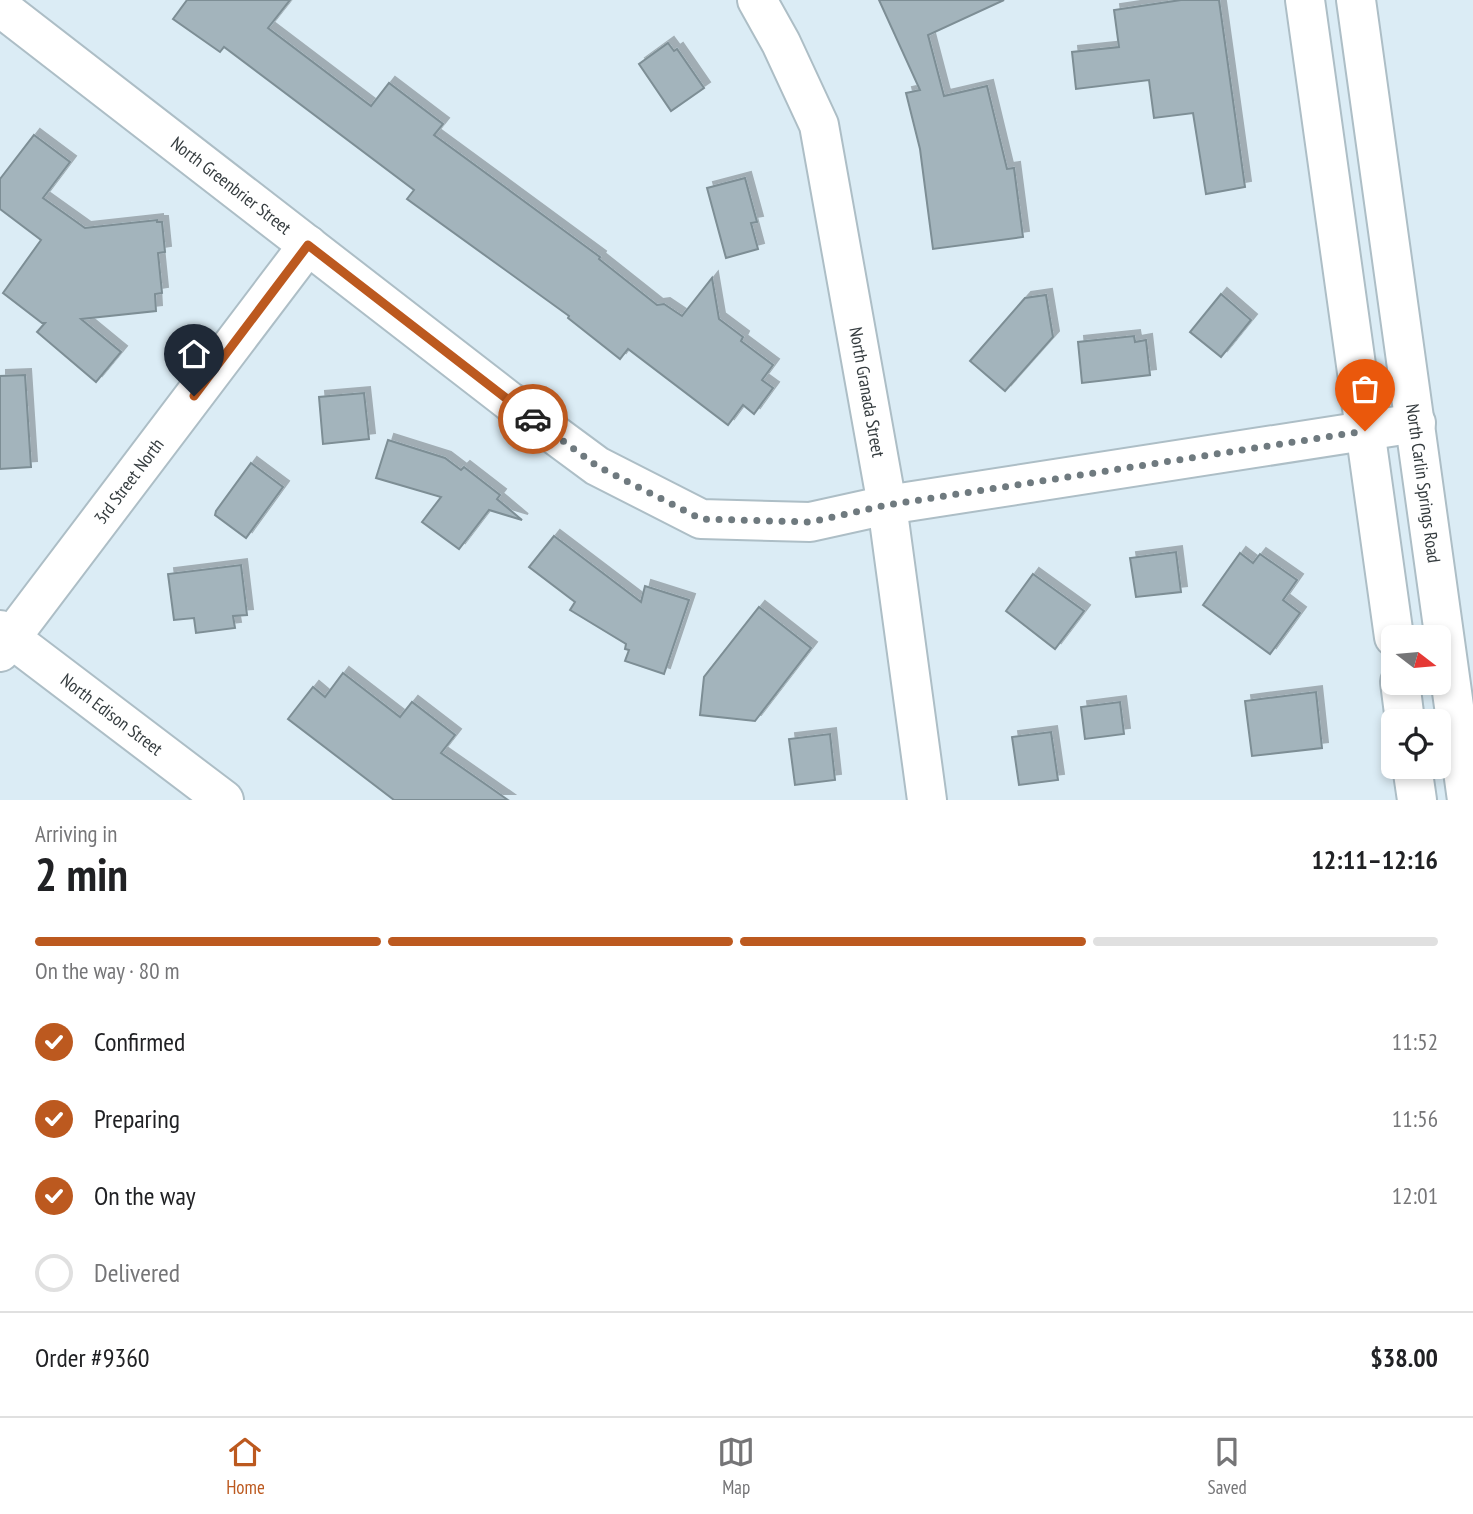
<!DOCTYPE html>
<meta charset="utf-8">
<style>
:root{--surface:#fff;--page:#f2f2f2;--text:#202124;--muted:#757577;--line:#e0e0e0;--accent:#bc591f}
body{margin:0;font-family:"PT Sans Narrow",sans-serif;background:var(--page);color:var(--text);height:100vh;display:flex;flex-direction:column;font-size:26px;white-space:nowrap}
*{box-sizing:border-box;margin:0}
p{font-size:23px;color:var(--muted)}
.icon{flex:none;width:38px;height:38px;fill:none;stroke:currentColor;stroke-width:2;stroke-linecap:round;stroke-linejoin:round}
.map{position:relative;height:800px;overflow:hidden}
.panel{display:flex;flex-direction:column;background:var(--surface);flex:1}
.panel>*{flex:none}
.needle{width:46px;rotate:106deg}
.fabs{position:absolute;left:1381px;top:625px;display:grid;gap:14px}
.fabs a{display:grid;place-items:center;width:70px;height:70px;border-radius:10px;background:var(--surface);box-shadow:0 4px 10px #0003;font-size:35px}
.pin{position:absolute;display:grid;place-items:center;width:60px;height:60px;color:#fff;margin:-72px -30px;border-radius:50% 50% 50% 0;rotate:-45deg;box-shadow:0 0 7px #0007}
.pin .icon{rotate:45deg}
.courier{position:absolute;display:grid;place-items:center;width:70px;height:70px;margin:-35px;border:5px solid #bc591f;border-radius:50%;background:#fff;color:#222;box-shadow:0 2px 9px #0007}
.head em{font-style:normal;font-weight:600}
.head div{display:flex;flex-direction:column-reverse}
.head{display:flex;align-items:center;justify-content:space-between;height:119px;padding:0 35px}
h1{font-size:46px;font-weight:600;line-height:52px}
.bar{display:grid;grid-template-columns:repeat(4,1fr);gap:10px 7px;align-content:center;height:84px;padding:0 35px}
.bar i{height:9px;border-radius:5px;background:var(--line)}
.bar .current{background:var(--accent)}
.bar p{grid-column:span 4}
.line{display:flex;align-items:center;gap:18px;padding:0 35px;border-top:2px solid var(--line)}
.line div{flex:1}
ol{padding:0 35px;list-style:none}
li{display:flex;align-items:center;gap:21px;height:77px}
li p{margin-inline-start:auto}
li .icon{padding:7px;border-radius:50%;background:var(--accent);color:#fff;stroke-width:4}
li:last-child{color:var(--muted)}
li i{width:38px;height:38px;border:4px solid var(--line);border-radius:50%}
.tabs{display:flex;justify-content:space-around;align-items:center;height:98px;border-top:2px solid var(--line);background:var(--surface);font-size:19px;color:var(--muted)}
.tabs a{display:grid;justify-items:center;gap:4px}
.tabs .current{color:var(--accent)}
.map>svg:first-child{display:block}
</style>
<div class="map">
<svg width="1473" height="800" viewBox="0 0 1473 800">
<defs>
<filter id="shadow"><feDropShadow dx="6" dy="-6" stdDeviation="0" flood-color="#0004"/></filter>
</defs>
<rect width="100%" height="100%" fill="#dbecf5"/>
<g fill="#a3b4bc" stroke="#7d8e95" stroke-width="2" filter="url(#shadow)">
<polygon points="187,0 290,0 268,28 371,106 389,83 443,124 434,135 600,257 599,259 657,305 664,304 682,316 712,278 719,319 743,337 741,341 773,365 762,380 773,388 754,414 743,405 728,425 628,349 620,359 568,318 569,316 407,199 414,190 224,47 220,52 173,19"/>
<polygon points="879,0 1004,0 928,35 944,96 987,86 1007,169 1014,168 1023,237 933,249 920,149 906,93 920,90"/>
<polygon points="1181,0 1219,0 1245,187 1206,194 1193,113 1154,118 1149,80 1076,89 1072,52 1119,47 1114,10"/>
<polygon points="668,43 674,51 677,49 704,88 671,111 639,64"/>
<polygon points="34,135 70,162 43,198 85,228 157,220 157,222 162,222 165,252 158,253 162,293 155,294 156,311 81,319 121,352 96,382 37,332 45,323 42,323 3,293 41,240 0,209 0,179"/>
<polygon points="745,178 757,222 751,223 758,249 726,258 707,188"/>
<polygon points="1221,294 1251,320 1221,357 1190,332"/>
<polygon points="1046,295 1053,337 1005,391 970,361 1025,298"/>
<polygon points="1134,336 1135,342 1146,340 1150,375 1082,383 1078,342"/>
<polygon points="25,375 31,467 0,469 0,376"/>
<polygon points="364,393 369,439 323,444 319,397"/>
<polygon points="388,440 445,458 461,470 464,467 500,495 497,499 522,520 489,510 459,549 422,522 441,497 376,478"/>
<polygon points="251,463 283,487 246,538 215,515 216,511"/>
<polygon points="554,536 641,602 645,586 689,600 664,674 625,661 629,650 625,649 626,644 570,610 575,602 529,567"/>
<polygon points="1176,552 1181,592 1136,597 1130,558"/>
<polygon points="1240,553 1253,563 1260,554 1297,580 1283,600 1300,613 1270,654 1203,605"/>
<polygon points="241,565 247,615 233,616 235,628 196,633 194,618 174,620 168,574"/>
<polygon points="1033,574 1084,611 1055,649 1006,611"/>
<polygon points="759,607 811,648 755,721 700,715 704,677"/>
<polygon points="343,673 400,717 412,702 455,735 441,753 508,800 394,800 288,719 313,687 325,697"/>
<polygon points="1316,692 1322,748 1252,756 1245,701"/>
<polygon points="1120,702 1124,734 1085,739 1081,707"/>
<polygon points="1051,732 1058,780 1019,785 1012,737"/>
<polygon points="830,734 835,780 795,785 789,739"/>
</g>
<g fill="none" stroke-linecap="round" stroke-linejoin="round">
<g stroke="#adbec6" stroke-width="42">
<g id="street">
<path id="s1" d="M757 0 781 43 819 125 887 505 927 800"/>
<path id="s2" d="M0 7 509 401 597 466 701 519 810 522 887 505 1416 423"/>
<path id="s3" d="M0 630 224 800"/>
<path id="s4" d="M0 652 308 245"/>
</g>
</g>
<g stroke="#adbec6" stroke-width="42">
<g id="secondary">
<polyline points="1305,0 1394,637"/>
<path id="s5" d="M1356 0 1467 800"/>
<polyline points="1400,682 1405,721"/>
<polyline points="1412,766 1417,800"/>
</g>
</g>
<use href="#street" stroke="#fff" stroke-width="38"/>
<use href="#secondary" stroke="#fff" stroke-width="38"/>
</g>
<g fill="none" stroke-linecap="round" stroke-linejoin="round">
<polyline stroke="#6f7a7f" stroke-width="7" stroke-dasharray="0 12.6" points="533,419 597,466 701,519 810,522 887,505 1365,431"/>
<polyline stroke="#bc591f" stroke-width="9" points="194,396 308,245 533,419"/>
</g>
<g text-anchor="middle" stroke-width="7" stroke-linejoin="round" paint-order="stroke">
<g font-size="18" fill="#353c3f" stroke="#fff">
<text dy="6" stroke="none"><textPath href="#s2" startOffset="292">North Greenbrier Street</textPath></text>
<text dy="6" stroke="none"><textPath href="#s1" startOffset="411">North Granada Street</textPath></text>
<text dy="6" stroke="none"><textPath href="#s4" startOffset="214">3rd Street North</textPath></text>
<text dy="6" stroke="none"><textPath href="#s5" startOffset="488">North Carlin Springs Road</textPath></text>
<text dy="6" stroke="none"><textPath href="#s3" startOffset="140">North Edison Street</textPath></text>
</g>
</g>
</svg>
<div class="fabs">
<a><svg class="needle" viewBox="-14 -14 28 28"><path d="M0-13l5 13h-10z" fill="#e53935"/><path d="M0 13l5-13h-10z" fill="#757577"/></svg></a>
<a><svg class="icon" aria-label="locate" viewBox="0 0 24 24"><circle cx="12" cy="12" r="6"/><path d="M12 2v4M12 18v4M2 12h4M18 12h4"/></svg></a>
</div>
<div class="pin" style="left:1365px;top:431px;background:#ea580c"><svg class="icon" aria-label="bag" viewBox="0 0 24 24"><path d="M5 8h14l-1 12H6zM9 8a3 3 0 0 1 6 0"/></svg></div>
<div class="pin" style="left:194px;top:396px;background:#1f2937"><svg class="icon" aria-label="home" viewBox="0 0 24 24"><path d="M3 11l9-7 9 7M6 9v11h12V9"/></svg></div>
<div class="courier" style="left:533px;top:419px"><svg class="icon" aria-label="car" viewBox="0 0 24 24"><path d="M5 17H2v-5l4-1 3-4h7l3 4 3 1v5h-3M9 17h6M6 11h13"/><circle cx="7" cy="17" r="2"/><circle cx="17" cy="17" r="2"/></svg></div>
</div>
<section class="panel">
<div class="head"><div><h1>2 min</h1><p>Arriving in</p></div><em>12:11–12:16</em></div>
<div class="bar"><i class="current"></i><i class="current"></i><i class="current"></i><i></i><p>On the way · 80 m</p></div>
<ol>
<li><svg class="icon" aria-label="check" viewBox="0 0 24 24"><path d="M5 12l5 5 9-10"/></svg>Confirmed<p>11:52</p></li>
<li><svg class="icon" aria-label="check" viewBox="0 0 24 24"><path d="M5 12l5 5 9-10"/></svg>Preparing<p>11:56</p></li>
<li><svg class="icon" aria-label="check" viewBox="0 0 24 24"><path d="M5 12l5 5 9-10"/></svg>On the way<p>12:01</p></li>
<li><i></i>Delivered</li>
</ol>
<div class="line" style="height:91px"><div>Order #9360</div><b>$38.00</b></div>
</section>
<nav class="tabs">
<a class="current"><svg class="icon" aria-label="home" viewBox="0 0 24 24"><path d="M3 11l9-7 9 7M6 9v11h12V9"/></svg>Home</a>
<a><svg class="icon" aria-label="map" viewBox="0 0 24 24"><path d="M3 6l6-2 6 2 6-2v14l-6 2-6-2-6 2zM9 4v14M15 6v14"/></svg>Map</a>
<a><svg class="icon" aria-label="saved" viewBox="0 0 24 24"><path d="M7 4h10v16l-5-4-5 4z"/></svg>Saved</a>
</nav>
